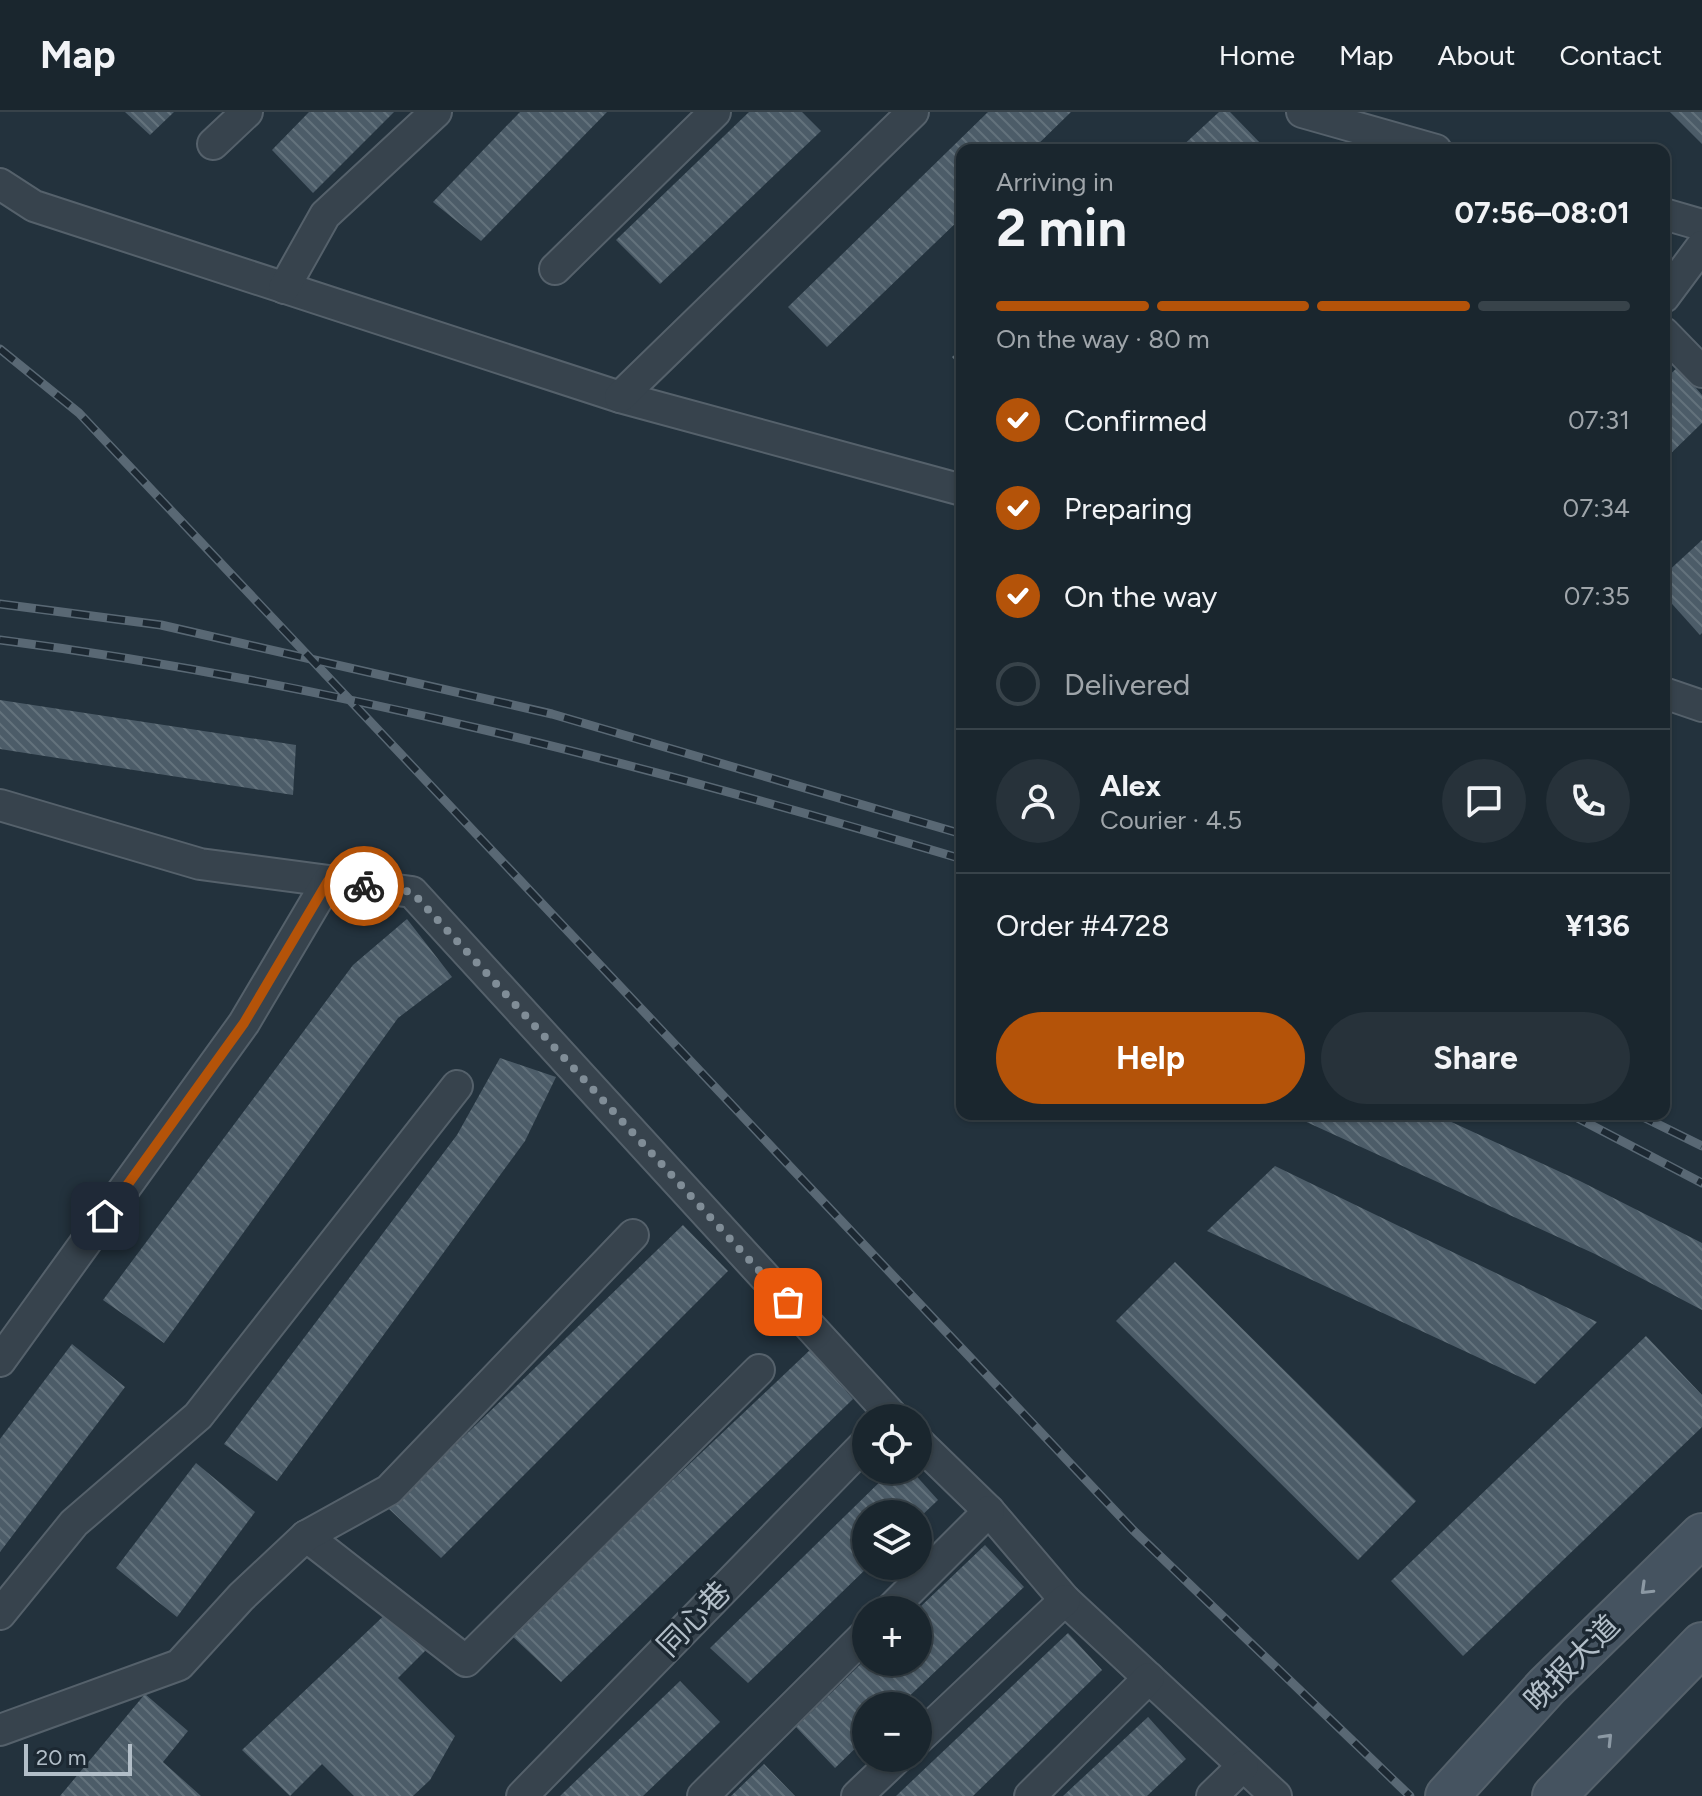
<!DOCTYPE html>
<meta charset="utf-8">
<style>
:root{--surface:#1a262e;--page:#27323a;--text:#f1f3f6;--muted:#9fa5aa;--line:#38434a;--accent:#b45309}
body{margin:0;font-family:Figtree,"Noto Sans SC",sans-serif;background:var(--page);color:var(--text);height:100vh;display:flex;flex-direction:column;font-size:30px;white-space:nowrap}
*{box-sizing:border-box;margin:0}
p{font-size:26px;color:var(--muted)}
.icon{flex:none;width:44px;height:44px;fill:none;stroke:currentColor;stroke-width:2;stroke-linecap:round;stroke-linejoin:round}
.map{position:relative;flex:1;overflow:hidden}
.details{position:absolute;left:956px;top:32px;width:714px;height:976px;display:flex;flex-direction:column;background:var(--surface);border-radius:16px;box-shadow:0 2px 6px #0004,0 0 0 2px var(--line)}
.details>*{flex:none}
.fabs{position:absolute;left:852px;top:1292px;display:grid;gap:16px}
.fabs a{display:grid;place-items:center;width:80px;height:80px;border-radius:50%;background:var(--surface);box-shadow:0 2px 6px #0004,0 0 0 2px var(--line);font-size:40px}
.scale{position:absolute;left:24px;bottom:20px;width:108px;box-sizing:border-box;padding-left:8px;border:4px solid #b2bec8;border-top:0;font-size:22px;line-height:28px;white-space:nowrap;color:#b2bec8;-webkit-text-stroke:6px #1c2832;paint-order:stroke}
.pin{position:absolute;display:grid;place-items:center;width:68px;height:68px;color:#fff;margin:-34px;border-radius:16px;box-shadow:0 4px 12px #0006}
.courier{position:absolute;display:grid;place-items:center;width:80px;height:80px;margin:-40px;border:6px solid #b45309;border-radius:50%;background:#fff;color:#222;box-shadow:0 2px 10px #0007}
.head em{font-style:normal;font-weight:700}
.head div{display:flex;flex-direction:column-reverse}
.head{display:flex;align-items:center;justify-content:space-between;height:136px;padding:0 40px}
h1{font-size:52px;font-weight:700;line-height:60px}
.bar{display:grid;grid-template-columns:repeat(4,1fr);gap:12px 8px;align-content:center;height:96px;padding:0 40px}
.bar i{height:10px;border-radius:6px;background:var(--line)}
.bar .on{background:var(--accent)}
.bar p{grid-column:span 4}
.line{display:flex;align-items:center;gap:20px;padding:0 40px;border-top:2px solid var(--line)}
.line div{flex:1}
.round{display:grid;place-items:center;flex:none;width:84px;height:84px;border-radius:42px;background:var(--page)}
ol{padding:0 40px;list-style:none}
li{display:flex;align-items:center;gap:24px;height:88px}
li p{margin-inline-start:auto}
li .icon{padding:8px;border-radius:50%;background:var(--accent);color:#fff;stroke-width:4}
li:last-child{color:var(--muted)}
li i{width:44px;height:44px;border:4px solid var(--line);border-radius:50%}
.action{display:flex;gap:16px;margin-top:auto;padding:16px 40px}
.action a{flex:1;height:92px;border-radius:48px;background:var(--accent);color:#fff;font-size:32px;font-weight:700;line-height:92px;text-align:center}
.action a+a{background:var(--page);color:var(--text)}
header{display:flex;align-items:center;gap:48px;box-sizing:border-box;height:112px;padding:0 40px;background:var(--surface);border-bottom:2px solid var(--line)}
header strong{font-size:38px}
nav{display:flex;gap:44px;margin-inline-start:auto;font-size:28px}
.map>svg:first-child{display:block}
</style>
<header>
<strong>Map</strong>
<nav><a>Home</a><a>Map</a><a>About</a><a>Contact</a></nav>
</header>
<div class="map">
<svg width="1702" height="1684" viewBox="0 0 1702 1684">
<defs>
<pattern id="building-back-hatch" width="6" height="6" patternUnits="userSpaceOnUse" patternTransform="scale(2)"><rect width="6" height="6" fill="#4c5c68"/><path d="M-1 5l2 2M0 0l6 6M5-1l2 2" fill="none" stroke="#63727c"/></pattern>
</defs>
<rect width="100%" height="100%" fill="#23323d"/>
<g fill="url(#building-back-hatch)">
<polygon points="125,0 174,0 150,23"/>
<polygon points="309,0 394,0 313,81 272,38"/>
<polygon points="520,0 607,0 481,129 433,90"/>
<polygon points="749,0 802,0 821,19 660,172 616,128"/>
<polygon points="988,0 1071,0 1032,38 962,38 962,105 827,235 788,195"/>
<polygon points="1219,0 1230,0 1264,35 1178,38"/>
<polygon points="1670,0 1702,0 1702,32"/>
<polygon points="962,236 962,257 952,245"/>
<polygon points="1678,255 1702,283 1702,311 1664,348 1664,268"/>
<polygon points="1702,428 1702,521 1700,523 1664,483 1664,463"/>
<polygon points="0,588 296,633 293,683 0,637"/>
<polygon points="407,807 452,865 398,906 164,1231 103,1188 353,853"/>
<polygon points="500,946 556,965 525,1029 277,1369 224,1332 457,1023"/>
<polygon points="1289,1002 1434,1002 1580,1069 1702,1131 1702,1198 1595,1142"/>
<polygon points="1275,1054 1597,1210 1535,1272 1207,1119"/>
<polygon points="683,1113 728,1159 441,1446 389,1397"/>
<polygon points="1175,1150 1416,1389 1358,1448 1116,1209"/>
<polygon points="1646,1224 1702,1283 1702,1315 1463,1544 1391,1469"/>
<polygon points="72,1232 125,1275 0,1440 0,1327"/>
<polygon points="810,1238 853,1287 561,1570 510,1522"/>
<polygon points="196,1351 255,1400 177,1505 116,1456"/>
<polygon points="892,1358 911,1358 938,1388 918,1407 918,1402 866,1402 866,1454 869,1454 748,1571 710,1536"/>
<polygon points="985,1433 1024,1475 899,1594 866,1594 866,1626 835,1656 796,1615 866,1547 918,1550 918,1497"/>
<polygon points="392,1496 430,1534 398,1566 455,1624 430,1668 413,1684 354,1684 322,1652 290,1684 242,1638"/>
<polygon points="1068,1521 1102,1558 973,1684 896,1684"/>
<polygon points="680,1569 720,1610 643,1684 560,1684"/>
<polygon points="145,1582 188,1619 163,1650 201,1684 60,1684"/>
<polygon points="1148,1605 1186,1647 1147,1684 1063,1684"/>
<polygon points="764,1652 795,1684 731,1684"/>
</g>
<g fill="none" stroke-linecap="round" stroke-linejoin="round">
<g stroke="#55616b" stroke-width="34">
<g id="minor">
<polyline points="1302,0 1436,38"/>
<polyline points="213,32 247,0"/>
<polyline points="0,72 34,94 620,285 962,378"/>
<polyline points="1664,102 1702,113"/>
<polyline points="555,157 715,0"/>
<polyline points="284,176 325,103 436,0"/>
<polyline points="1664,185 1702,134"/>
<polyline points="1664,221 1702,260"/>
<polyline points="620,285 913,0"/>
<polyline points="1664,581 1702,594"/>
<polyline points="0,693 200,752 412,780 894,1306"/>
<polyline points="0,1249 244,911 328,769"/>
<polyline points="918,1330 989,1399 1065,1488 1276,1684"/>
<polyline points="306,1424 466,1549 759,1258"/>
<polyline points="890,1498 989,1399"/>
<polyline points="0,1502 74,1411 198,1304 457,974"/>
<polyline points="0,1618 179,1553 241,1485 306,1424 389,1378 633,1123"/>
<polyline points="918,1627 1065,1488"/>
<polyline points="522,1684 866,1331"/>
<polyline points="703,1684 866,1522"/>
<polyline points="857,1684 897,1646"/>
<polyline points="1030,1684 1149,1566"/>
<polyline points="1212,1684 1243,1654"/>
</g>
</g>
<g stroke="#55616b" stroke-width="46">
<g id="secondary">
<polyline points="1447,1684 1547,1574 1702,1423"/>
<polyline points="1554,1684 1702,1532"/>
</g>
</g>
<use href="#minor" stroke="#37434d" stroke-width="30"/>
<use href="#secondary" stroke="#455360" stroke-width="42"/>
<g stroke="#596874" stroke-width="9">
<g id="rail">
<polyline points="0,237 79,301 1133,1418 1410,1684"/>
<polyline points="0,492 161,513 552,602 962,722"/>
<path d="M0 528C326 570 647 653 962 747"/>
<polyline points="1570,1002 1702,1071"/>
<polyline points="1637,1002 1702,1034"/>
</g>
</g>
<use href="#rail" stroke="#1c2832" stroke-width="6" stroke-dasharray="18" stroke-linecap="butt"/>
</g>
<defs><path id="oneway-chevron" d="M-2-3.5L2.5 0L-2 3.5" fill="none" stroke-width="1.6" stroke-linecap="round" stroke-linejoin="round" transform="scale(2)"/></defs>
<g stroke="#8c99a4">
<use href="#oneway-chevron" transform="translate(1646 1477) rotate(136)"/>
<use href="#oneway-chevron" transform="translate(1607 1627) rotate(-46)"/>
</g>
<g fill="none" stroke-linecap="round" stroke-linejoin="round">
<polyline stroke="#808d97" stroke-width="8" stroke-dasharray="0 14.4" points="364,774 412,780 788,1190"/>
<polyline stroke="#b45309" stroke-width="10" points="105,1104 244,911 328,769 364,774"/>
</g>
<g text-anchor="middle" stroke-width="7" stroke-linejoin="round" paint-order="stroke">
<g font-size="30" fill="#b2bec8" stroke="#1c2832">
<text transform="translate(694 1507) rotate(-46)" y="10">同心巷</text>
<text transform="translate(1572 1551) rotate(-45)" y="10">晚报大道</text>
</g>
</g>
</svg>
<div class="fabs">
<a><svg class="icon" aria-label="locate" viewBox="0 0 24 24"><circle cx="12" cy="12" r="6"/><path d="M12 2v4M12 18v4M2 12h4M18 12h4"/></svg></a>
<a><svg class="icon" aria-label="layers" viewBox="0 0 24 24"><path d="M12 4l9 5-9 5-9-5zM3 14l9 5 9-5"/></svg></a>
<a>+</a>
<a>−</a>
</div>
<div class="scale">20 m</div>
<div class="pin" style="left:788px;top:1190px;background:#ea580c"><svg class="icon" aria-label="bag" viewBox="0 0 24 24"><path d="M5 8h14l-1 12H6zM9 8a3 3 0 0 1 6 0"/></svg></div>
<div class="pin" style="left:105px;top:1104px;background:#1f2937"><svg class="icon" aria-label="home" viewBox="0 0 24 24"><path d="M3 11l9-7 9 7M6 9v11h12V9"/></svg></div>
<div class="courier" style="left:364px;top:774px"><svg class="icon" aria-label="bike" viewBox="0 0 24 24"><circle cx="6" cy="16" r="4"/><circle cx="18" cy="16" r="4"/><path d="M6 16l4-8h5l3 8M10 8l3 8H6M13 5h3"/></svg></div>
<section class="details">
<div class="head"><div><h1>2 min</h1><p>Arriving in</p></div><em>07:56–08:01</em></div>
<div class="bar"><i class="on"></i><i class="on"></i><i class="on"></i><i></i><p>On the way · 80 m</p></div>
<ol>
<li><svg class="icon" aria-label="check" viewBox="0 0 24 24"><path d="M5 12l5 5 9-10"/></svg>Confirmed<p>07:31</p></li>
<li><svg class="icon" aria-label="check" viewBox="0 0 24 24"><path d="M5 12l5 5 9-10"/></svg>Preparing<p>07:34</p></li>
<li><svg class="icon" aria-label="check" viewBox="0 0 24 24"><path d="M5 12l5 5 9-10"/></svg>On the way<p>07:35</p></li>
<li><i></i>Delivered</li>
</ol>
<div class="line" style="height:144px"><a class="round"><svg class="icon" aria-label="person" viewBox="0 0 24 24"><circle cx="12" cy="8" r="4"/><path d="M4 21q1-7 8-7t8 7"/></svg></a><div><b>Alex</b><p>Courier · 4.5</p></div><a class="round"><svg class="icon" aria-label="chat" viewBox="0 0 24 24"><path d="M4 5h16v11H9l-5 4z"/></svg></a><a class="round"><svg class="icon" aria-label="phone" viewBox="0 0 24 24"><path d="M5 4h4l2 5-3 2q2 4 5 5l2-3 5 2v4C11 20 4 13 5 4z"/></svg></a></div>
<div class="line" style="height:104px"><div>Order #4728</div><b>¥136</b></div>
<div class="action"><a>Help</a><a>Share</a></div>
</section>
</div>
